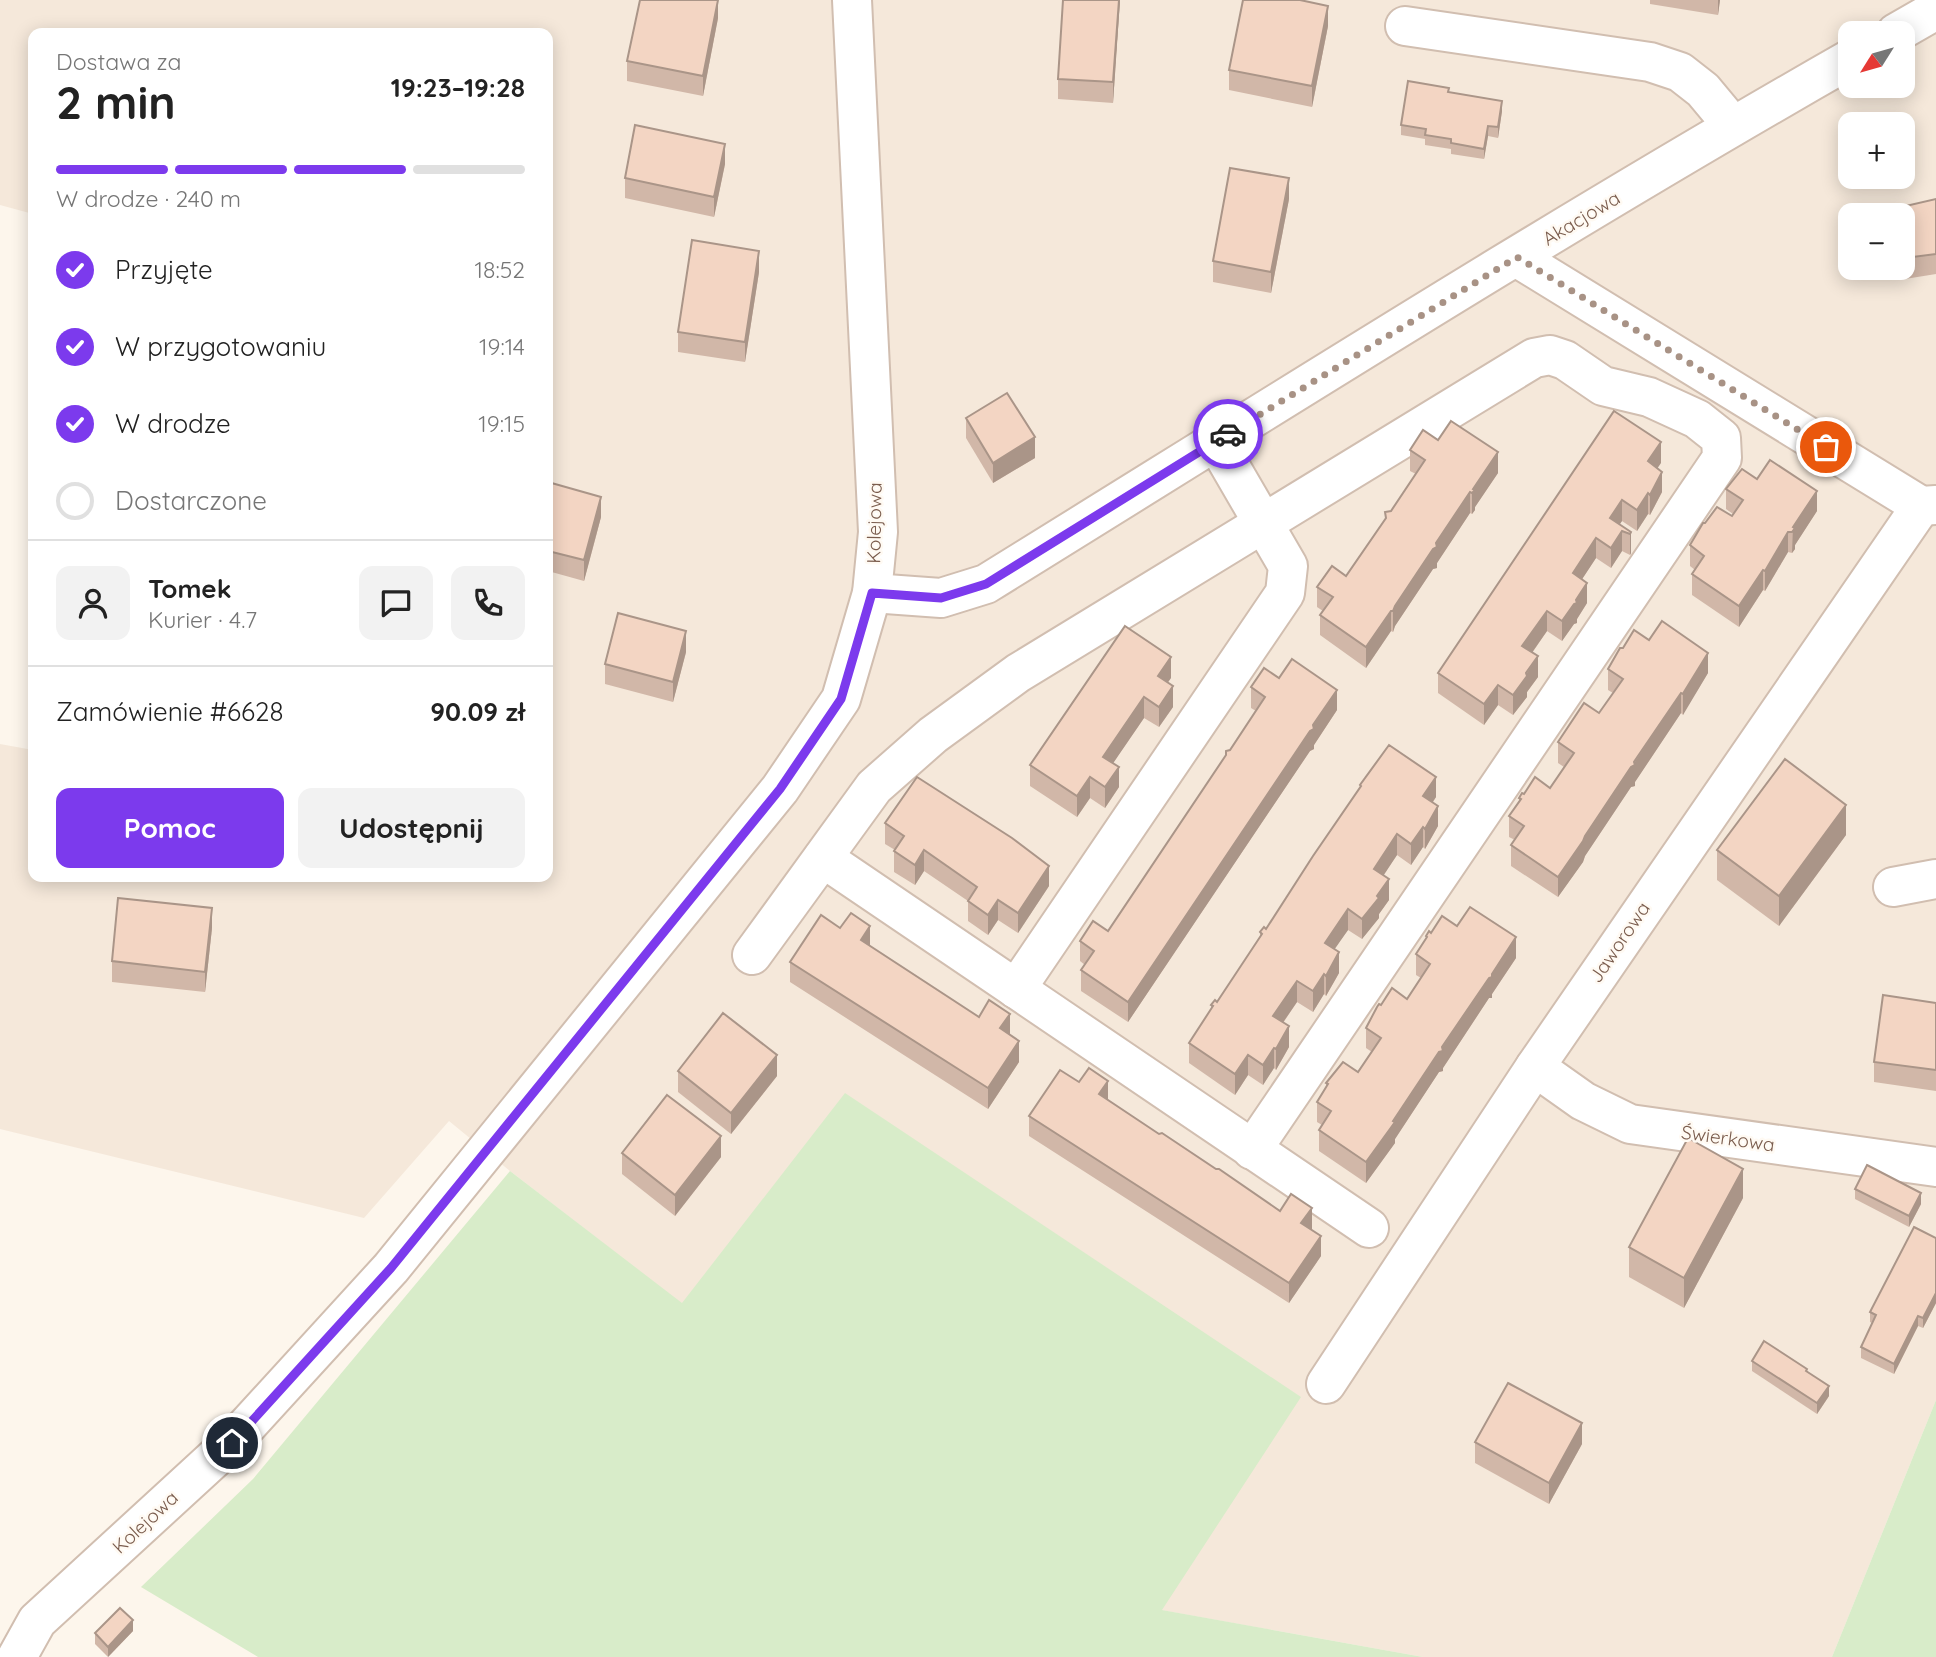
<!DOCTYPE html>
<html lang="pl">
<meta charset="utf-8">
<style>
:root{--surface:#fff;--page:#f2f2f2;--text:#222;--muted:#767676;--line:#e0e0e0;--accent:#7c3aed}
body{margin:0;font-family:Quicksand,sans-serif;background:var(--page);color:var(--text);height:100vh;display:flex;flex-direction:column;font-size:26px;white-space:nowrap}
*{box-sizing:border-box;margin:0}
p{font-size:23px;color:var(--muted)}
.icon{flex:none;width:38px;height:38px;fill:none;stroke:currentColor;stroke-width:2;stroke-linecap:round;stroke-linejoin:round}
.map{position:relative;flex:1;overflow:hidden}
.sheet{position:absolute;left:28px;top:28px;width:525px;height:854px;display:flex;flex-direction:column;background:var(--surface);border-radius:14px;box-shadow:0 4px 18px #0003}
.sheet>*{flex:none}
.needle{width:46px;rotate:233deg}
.buttons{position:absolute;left:1838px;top:21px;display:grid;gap:14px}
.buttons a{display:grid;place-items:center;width:77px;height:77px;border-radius:14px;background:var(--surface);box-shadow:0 4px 18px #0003;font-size:35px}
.pin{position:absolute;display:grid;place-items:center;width:60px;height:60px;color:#fff;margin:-30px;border:4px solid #fff;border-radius:50%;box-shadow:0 2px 7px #0007}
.courier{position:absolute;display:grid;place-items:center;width:70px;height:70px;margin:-35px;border:5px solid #7c3aed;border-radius:50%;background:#fff;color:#222;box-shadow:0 2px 9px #0007}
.summary em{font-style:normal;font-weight:700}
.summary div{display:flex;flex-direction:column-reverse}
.summary{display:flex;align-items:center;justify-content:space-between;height:119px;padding:0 28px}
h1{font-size:46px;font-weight:700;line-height:52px}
.bar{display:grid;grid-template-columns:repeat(4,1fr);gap:10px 7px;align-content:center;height:84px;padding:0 28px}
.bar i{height:9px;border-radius:5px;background:var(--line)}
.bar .current{background:var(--accent)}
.bar p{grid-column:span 4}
.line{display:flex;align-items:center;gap:18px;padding:0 28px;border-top:2px solid var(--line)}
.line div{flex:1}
.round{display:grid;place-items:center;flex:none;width:74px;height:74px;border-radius:14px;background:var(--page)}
ol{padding:0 28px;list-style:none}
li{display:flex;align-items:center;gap:21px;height:77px}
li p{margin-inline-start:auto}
li .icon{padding:7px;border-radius:50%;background:var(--accent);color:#fff;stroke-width:4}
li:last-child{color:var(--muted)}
li i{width:38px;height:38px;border:4px solid var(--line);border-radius:50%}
.primary-button{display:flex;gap:14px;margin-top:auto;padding:14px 28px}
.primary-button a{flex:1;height:80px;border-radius:14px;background:var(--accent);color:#fff;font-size:28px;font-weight:700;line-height:80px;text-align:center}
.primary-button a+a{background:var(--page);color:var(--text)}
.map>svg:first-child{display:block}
</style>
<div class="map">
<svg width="1936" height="1657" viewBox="0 0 1936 1657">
<rect width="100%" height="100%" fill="#fdf6ec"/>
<path fill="#f5e8da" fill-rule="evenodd" d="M0 0H1936V1400L1832 1657H1423L1161 1610 682 1304 510 1171 449 1121 364 1218 0 1129V744L33 750V877H548V33H33V214L0 205ZM1850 33H1902V86H1850ZM1850 124H1902V177H1850ZM1850 215H1902V268H1850Z"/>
<g fill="#d8ecc9">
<polygon points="845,1093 1301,1397 1162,1610 1423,1657 258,1657 141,1587 253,1479 510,1171 682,1303"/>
<polygon points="1936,1400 1936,1657 1832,1657"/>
</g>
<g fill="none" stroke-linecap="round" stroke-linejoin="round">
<g stroke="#d1beb0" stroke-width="42">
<g id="minor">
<polyline points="1405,26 1650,62 1680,72 1703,90 1733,126"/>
<polyline points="1896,33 1936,10"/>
<polyline points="1516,257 1921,506 1936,505"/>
<path d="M872 593 941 598 986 584C1272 407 1557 226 1850 59"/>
<polyline points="823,858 1369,1228"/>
<polyline points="1893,887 1936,879"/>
<polyline points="752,955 874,787 933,735 1018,673 1534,358 1550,355 1565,360 1603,386 1649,397 1697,419 1721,438 1722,458 1252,1150"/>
<polyline points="1016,989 1285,593 1288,566 1216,442"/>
<polyline points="1535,1067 1583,1101 1630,1124 1936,1167"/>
<polyline points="1326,1384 1535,1067 1921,506"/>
<polyline points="17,1657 37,1621 231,1443 391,1268 780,789 841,699 872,593 878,532 852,0"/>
</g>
</g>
<use href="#minor" stroke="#fff" stroke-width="38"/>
</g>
<g fill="#d1b7a8">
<polygon points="1063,0 1120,0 1113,103 1058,99 1058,79"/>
<polygon points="1650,0 1720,0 1718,15 1650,4"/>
<polygon points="718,18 703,96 627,81 627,61"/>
<polygon points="1328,26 1312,107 1229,90 1229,70"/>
<polygon points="1449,92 1502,111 1498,138 1488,136 1484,159 1451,154 1451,149 1425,145 1425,139 1401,135 1401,125"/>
<polygon points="725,164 714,217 625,198 625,178"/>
<polygon points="1289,199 1271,293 1213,282 1213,261"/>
<polygon points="1936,199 1936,274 1905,279 1902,263 1902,215 1897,215 1897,208"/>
<polygon points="759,272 745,362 678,352 678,332"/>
<polygon points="966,418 1035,458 993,483 966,438"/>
<polygon points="1438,440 1498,473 1475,507 1475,510 1472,514 1470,513 1437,563 1437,568 1433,569 1395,626 1393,632 1391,631 1366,668 1320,635 1320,615 1323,611 1317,607 1317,587 1346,576 1385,519 1385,512 1391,511 1416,474 1410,471 1410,450"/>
<polygon points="1661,463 1657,468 1662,492 1650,515 1648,514 1637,531 1622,521 1619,524 1631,532 1631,553 1630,555 1622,551 1611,568 1596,558 1582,579 1587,603 1577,619 1577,623 1574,624 1562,641 1547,631 1532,653 1538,677 1527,692 1527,697 1513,715 1498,705 1484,725 1438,693 1438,673"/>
<polygon points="1757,479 1817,511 1795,545 1795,549 1792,553 1788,552 1765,591 1763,590 1739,627 1692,595 1692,574 1695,570 1690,566 1690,545 1705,523 1732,516 1733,514 1726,509 1726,489"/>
<polygon points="548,482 601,517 584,581 548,571"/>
<polygon points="1649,640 1708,673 1684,712 1683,715 1681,713 1635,782 1635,786 1631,787 1585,856 1583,862 1558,897 1511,866 1511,845 1515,840 1509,837 1509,816 1519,801 1519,798 1524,794 1550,788 1564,767 1558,763 1558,742 1599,713 1613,693 1608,690 1608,669"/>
<polygon points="686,652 673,702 605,684 605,664"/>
<polygon points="1171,678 1168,682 1173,707 1159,727 1144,718 1113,763 1119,787 1105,808 1090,798 1077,817 1030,786 1030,765"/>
<polygon points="1279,678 1337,710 1314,745 1314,749 1310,751 1128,1022 1081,991 1081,970 1085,965 1080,961 1080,941 1108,931 1256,711 1251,708 1251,687"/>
<polygon points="1360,785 1436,797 1433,802 1438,826 1425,849 1423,847 1411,865 1397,855 1383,875 1389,900 1379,914 1379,918 1362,939 1348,930 1334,949 1339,973 1326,996 1324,994 1313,1012 1297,1002 1283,1023 1289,1047 1276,1070 1274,1068 1263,1085 1248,1075 1235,1095 1189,1063 1189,1043 1211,1009 1211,1005 1217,1002 1260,937 1260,932 1266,929 1360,789"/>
<polygon points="885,823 1049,886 1018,933 998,920 988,935 968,921 968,901 924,871 915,885 894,872 894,851 895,850 885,844"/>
<polygon points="1846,835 1779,926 1717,880 1717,850"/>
<polygon points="1457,926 1516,958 1492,994 1492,998 1489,998 1443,1068 1443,1071 1439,1072 1395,1139 1395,1143 1366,1183 1319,1151 1319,1130 1322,1125 1317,1122 1317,1102 1326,1087 1326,1083 1358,1072 1372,1052 1366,1048 1366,1028 1381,1005 1407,999 1421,978 1416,975 1416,954 1426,940 1426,936 1431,933"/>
<polygon points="212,928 205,992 112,982 112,961"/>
<polygon points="840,928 870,946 979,1017 1010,1034 1019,1062 988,1109 790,982 790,962"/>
<polygon points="1936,1003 1936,1091 1874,1082 1874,1062"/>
<polygon points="678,1071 777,1076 731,1134 678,1092"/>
<polygon points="1108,1100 1159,1134 1280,1211 1312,1229 1321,1256 1289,1303 1029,1136 1029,1116"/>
<polygon points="622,1153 721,1157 675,1216 622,1174"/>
<polygon points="1855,1189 1921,1204 1909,1227 1855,1199"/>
<polygon points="1743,1198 1684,1308 1629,1277 1629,1247"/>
<polygon points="1936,1238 1936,1303 1923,1328 1918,1326 1894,1374 1861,1358 1861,1347 1872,1323 1870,1322 1870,1312"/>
<polygon points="1752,1361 1807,1372 1829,1396 1817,1414 1752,1371"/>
<polygon points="1475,1442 1582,1444 1549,1504 1475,1463"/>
<polygon points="133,1631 108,1657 95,1644 95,1633"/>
</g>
<g fill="#aa9588">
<polygon points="718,0 718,18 703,96 703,76"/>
<polygon points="1119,0 1120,0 1113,103 1113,82"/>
<polygon points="1718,0 1720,0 1718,15"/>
<polygon points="1328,6 1328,26 1312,107 1312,86"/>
<polygon points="1502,101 1502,111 1498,138 1498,127"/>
<polygon points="1488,126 1488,136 1484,159 1484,149"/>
<polygon points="725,144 725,164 714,217 714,197"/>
<polygon points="1289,178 1289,199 1271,293 1271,272"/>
<polygon points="759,251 759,272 745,362 745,342"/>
<polygon points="1035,437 1035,458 993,483 993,463"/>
<polygon points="1661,442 1661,463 1648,482 1648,461"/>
<polygon points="1498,452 1498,473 1475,507 1475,510 1472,514 1472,493 1473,489"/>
<polygon points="1662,472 1662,492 1650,515 1650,495"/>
<polygon points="1817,491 1817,511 1795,545 1795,549 1792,553 1793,527"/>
<polygon points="1470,492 1470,513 1437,563 1437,568 1433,569 1395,626 1393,632 1393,611 1395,606"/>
<polygon points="1648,493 1648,514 1637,531 1637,510"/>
<polygon points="601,497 601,517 584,581 584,560"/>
<polygon points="1622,500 1622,521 1610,539 1610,518"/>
<polygon points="1622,531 1622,551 1611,568 1611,548"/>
<polygon points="1631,532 1631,553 1630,555 1630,534"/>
<polygon points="1788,532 1788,552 1765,591 1765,571"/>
<polygon points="1596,538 1596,558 1573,593 1573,573"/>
<polygon points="1763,570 1763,590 1739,627 1739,606"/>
<polygon points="1587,583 1587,603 1577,619 1577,623 1574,624 1562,641 1562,621"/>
<polygon points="1391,611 1391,631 1366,668 1366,647"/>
<polygon points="1547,611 1547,631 1522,667 1522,646"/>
<polygon points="686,631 686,652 673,702 673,682"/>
<polygon points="1708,653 1708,673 1683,715 1683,694"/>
<polygon points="1538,656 1538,677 1527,692 1527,697 1513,715 1513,695"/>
<polygon points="1171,657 1171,678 1158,696 1158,676"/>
<polygon points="1498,685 1498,705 1484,725 1484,704"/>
<polygon points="1173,686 1173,707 1159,727 1159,707"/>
<polygon points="1337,690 1337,710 1314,745 1314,749 1310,751 1128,1022 1128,1002"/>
<polygon points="1681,693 1681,713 1635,782 1635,786 1631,787 1585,856 1583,862 1558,897 1558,877"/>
<polygon points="1144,697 1144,718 1103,778 1103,757"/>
<polygon points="1119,767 1119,787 1105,808 1105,787"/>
<polygon points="1090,777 1090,798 1077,817 1077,796"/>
<polygon points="1436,777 1436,797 1423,816 1423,796"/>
<polygon points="1846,805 1846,835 1779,926 1779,896"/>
<polygon points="1438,806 1438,826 1425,849 1425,829"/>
<polygon points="1423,827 1423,847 1411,865 1411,844"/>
<polygon points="1397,834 1397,855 1374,890 1374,869"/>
<polygon points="924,850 924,871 915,885 915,865"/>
<polygon points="1049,866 1049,886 1018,933 1018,913"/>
<polygon points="1389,879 1389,900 1379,914 1379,918 1362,939 1362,919"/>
<polygon points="998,900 998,920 988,935 988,915"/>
<polygon points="212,908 212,928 205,992 205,972"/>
<polygon points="1348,909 1348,930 1325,963 1325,943"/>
<polygon points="870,926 870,947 861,940"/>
<polygon points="1516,937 1516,958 1492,994 1492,998 1489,998 1443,1068 1443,1071 1439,1072 1395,1139 1395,1143 1366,1183 1366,1162"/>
<polygon points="1339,952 1339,973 1326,996 1326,976"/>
<polygon points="1324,974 1324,994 1313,1012 1313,991"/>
<polygon points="1297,981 1297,1002 1273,1037 1273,1016"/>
<polygon points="1010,1014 1010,1034 1000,1049 1000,1028"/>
<polygon points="1289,1026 1289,1047 1276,1070 1276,1049"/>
<polygon points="1019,1041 1019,1062 988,1109 988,1088"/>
<polygon points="1274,1048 1274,1068 1263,1085 1263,1065"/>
<polygon points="777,1055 777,1076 731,1134 731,1113"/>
<polygon points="1248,1055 1248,1075 1235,1095 1235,1074"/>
<polygon points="1108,1081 1108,1101 1099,1094"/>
<polygon points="721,1136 721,1157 675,1216 675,1195"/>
<polygon points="1743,1169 1743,1198 1684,1308 1684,1278"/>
<polygon points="1921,1193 1921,1204 1909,1227 1909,1216"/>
<polygon points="1312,1208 1312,1229 1301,1243 1301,1223"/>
<polygon points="1321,1236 1321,1256 1289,1303 1289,1283"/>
<polygon points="1936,1293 1936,1303 1923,1328 1923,1318"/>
<polygon points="1918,1316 1918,1326 1894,1374 1894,1364"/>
<polygon points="1829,1386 1829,1396 1817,1414 1817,1403"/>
<polygon points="1582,1423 1582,1444 1549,1504 1549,1483"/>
<polygon points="133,1620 133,1631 108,1657 108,1647"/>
</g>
<g fill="#f3d5c3" stroke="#aa9588" stroke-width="2">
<polygon points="640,0 718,0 703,76 627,61"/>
<polygon points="1063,0 1119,0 1113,82 1058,79"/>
<polygon points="1243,0 1300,0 1328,6 1312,86 1229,70"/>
<polygon points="1408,81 1449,88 1448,92 1502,101 1498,127 1488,126 1484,149 1451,143 1451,139 1425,135 1426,129 1401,125"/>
<polygon points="635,125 725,144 714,197 625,178"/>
<polygon points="1230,168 1289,178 1271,272 1213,261"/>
<polygon points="1936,199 1936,254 1905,258 1902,242 1902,215 1898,215 1897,208"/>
<polygon points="692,240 759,251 745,342 678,332"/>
<polygon points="1007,393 1035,437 993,463 966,418"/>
<polygon points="1614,411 1661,442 1648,461 1662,472 1650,495 1648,493 1637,510 1622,500 1610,518 1631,532 1630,534 1622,531 1611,548 1596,538 1573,573 1587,583 1576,600 1577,603 1574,604 1562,621 1547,611 1522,646 1538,656 1526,673 1527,676 1513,695 1498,685 1484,704 1438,673"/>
<polygon points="1451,421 1498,452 1473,489 1475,490 1472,493 1470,492 1436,543 1437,547 1433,549 1395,606 1393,611 1391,611 1366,647 1320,615 1333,597 1317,587 1332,566 1346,576 1386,518 1385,512 1391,511 1425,460 1410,450 1423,430 1438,440"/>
<polygon points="1770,460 1817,491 1793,527 1795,528 1792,532 1788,532 1765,571 1763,570 1739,606 1692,574 1704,556 1690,545 1703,523 1705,523 1717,507 1732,516 1743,500 1726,489 1742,469 1757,479"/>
<polygon points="548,482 601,497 584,560 548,551"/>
<polygon points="618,613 686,631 673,682 605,664"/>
<polygon points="1662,621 1708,653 1684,692 1683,694 1681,693 1634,762 1635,765 1631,767 1585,836 1583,841 1558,877 1511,845 1524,826 1509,816 1521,799 1519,798 1522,793 1524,794 1535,777 1550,788 1574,753 1558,742 1584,703 1599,713 1623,679 1608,669 1620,648 1623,648 1634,630 1649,640"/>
<polygon points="1125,626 1171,657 1158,676 1173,686 1159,707 1144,697 1103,757 1119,767 1105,787 1090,777 1077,796 1030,765"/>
<polygon points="1292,659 1337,690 1313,725 1314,729 1310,731 1128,1002 1081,970 1094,951 1080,941 1093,921 1108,931 1226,755 1226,751 1230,750 1265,697 1251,687 1264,668 1279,678"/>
<polygon points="1389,745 1436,777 1423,796 1438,806 1425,829 1423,827 1411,844 1397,834 1374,869 1389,879 1377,896 1379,898 1362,919 1348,909 1325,943 1339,952 1326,976 1324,974 1313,991 1297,981 1273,1016 1289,1026 1276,1049 1274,1048 1263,1065 1248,1055 1235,1074 1189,1043 1213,1006 1211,1005 1215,1000 1217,1002 1262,934 1260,932 1264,927 1266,929 1313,856 1361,786 1360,785"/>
<polygon points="1785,759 1846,805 1779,896 1717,850"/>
<polygon points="917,777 1012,838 1049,866 1018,913 998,900 988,915 968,901 977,887 924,850 915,865 894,851 904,836 885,823"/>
<polygon points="118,898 212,908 205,972 112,961"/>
<polygon points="1470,907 1516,937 1492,974 1492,977 1489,978 1442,1047 1443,1051 1439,1052 1393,1121 1395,1122 1366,1162 1319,1130 1331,1111 1317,1102 1328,1084 1326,1083 1343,1062 1358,1072 1381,1038 1366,1028 1377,1007 1379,1004 1381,1005 1392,988 1407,999 1430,964 1416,954 1427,937 1426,936 1429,931 1431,933 1442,916 1457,926"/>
<polygon points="851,913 870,926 861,940 979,1017 989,1000 1010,1014 1000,1028 1019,1041 988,1088 790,962 821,915 840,928"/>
<polygon points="1883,995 1936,1003 1936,1070 1874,1062"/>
<polygon points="723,1013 777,1055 731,1113 678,1071"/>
<polygon points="1089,1068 1108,1081 1099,1094 1159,1134 1162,1133 1216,1169 1219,1169 1280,1211 1291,1194 1312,1208 1301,1223 1321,1236 1289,1283 1029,1116 1060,1070 1079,1082"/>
<polygon points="667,1095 721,1136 675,1195 622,1153"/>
<polygon points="1688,1138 1743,1169 1684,1278 1629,1247"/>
<polygon points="1867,1165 1921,1193 1909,1216 1855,1189"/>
<polygon points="1914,1227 1936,1238 1936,1293 1923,1318 1918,1316 1894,1364 1861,1347 1876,1315 1870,1312"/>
<polygon points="1764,1341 1807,1369 1806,1371 1829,1386 1817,1403 1752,1361"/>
<polygon points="1508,1383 1582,1423 1549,1483 1475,1442"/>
<polygon points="120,1608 133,1620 108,1647 95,1633"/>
</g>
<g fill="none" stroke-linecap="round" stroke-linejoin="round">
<polyline stroke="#a89285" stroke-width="7" stroke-dasharray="0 12.6" points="1228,434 1517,257 1826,447"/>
<polyline stroke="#7c3aed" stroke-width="9" points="232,1443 391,1268 780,789 841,699 872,593 941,598 986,584 1228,434"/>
</g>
<g text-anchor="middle" stroke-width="5" stroke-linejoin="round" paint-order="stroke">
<g font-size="19" fill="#7a5c4d" stroke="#fffaf3">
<text transform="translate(1581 218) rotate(-31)" y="7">Akacjowa</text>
<text transform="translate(874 523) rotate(-89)" y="7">Kolejowa</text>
<text transform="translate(1619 942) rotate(-56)" y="7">Jaworowa</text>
<text transform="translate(1728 1138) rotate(8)" y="7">Świerkowa</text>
<text transform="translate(145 1522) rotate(-43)" y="7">Kolejowa</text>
</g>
</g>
</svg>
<div class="buttons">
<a><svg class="needle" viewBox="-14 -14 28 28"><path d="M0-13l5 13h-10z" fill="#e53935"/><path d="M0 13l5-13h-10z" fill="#767676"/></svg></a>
<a>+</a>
<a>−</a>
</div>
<div class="pin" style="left:1826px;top:447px;background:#ea580c"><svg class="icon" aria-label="bag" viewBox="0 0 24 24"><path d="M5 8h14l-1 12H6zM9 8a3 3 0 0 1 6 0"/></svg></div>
<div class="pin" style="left:232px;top:1443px;background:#1f2937"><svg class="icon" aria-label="home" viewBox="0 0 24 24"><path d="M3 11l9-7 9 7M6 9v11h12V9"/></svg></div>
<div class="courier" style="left:1228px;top:434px"><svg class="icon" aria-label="car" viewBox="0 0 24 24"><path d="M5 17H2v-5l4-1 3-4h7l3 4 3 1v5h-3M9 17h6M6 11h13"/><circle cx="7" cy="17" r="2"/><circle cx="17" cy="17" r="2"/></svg></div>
<section class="sheet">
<div class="summary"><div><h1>2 min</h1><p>Dostawa za</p></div><em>19:23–19:28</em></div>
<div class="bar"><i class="current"></i><i class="current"></i><i class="current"></i><i></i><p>W drodze · 240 m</p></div>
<ol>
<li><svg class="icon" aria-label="check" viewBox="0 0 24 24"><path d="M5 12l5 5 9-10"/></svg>Przyjęte<p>18:52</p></li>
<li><svg class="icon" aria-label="check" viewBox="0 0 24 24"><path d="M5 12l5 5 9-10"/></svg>W przygotowaniu<p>19:14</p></li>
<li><svg class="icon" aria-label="check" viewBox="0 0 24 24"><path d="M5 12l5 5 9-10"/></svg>W drodze<p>19:15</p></li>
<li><i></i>Dostarczone</li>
</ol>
<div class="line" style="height:126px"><a class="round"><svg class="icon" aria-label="person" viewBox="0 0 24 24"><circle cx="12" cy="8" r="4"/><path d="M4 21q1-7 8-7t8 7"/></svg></a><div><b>Tomek</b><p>Kurier · 4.7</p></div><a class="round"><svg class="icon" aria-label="chat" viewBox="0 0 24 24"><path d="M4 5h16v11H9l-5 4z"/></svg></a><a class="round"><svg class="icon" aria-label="phone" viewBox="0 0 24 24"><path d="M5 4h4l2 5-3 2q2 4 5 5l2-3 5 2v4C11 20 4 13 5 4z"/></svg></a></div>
<div class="line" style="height:91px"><div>Zamówienie #6628</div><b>90.09 zł</b></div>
<div class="primary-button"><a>Pomoc</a><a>Udostępnij</a></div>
</section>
</div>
